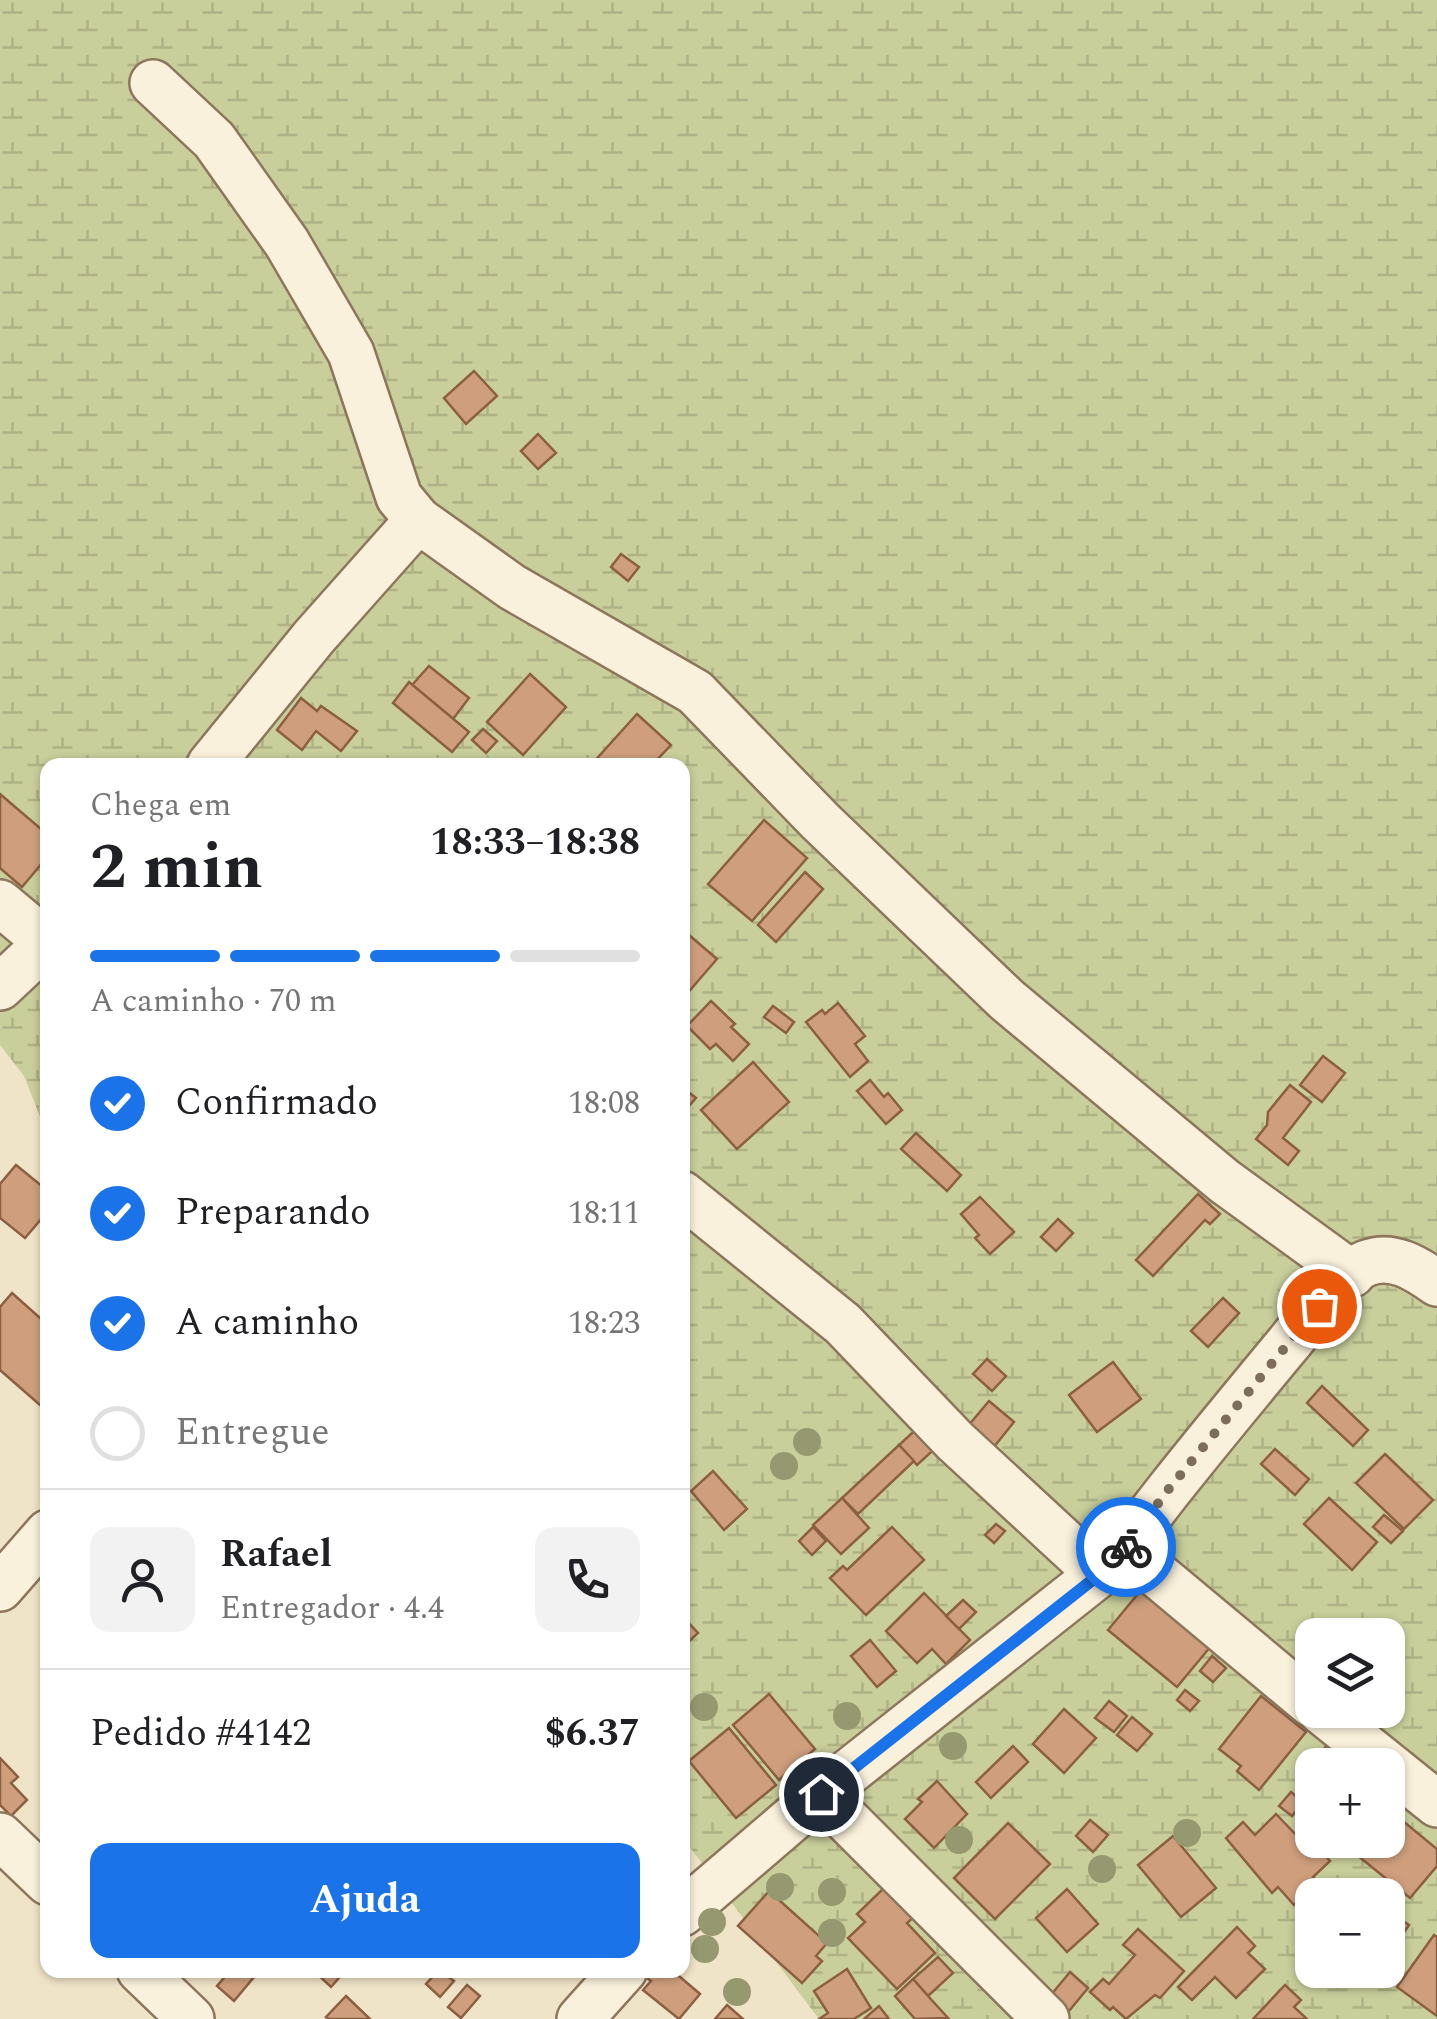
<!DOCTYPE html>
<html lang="pt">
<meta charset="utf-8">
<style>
:root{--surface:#fff;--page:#f2f2f2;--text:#202124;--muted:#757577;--line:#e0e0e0;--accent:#1a73e8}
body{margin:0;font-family:Spectral,serif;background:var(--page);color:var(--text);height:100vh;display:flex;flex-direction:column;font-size:38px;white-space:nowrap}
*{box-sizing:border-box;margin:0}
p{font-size:32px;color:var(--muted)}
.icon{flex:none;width:55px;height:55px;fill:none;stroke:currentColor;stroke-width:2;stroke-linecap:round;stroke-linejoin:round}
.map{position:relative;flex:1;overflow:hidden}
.details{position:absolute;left:40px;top:758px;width:650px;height:1220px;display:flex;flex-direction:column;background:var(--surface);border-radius:20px;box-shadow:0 2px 8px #0004}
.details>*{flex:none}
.buttons{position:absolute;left:1295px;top:1618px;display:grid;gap:20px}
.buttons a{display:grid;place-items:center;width:110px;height:110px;border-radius:20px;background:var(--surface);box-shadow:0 2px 8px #0004;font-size:50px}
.pin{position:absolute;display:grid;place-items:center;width:85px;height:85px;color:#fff;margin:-42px;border:5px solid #fff;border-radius:50%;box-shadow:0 2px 10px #0007}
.courier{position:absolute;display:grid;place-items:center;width:100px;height:100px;margin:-50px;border:8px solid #1a73e8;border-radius:50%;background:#fff;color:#222;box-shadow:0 2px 12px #0007}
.head em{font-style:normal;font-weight:700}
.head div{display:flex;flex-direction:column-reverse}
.head{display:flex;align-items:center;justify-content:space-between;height:170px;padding:0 50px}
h1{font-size:65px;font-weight:700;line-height:75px}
.bar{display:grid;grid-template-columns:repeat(4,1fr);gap:15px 10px;align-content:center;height:120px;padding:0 50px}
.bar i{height:12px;border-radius:8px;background:var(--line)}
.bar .current{background:var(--accent)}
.bar p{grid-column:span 4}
.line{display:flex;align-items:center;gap:25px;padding:0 50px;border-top:2px solid var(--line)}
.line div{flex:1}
.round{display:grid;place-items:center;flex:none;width:105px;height:105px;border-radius:20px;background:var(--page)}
ol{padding:0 50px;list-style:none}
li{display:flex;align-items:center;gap:30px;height:110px}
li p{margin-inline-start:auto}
li .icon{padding:10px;border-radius:50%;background:var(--accent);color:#fff;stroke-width:4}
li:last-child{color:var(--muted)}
li i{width:55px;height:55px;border:5px solid var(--line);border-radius:50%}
.cta{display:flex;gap:20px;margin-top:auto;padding:20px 50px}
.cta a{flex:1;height:115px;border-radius:20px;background:var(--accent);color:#fff;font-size:40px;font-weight:700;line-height:115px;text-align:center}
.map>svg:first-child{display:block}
</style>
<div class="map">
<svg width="1437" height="2019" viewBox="0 0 1437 2019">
<defs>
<pattern id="wetland-marsh" width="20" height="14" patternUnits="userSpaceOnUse" patternTransform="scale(2.5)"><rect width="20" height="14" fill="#c9cf9b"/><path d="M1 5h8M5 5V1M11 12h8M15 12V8" fill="none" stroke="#aeb285"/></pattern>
</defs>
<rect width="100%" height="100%" fill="#f0e4c8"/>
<path fill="url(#wetland-marsh)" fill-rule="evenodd" d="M0 0H1437V2019H819L683 1838 682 765H48L47 1134 24 1076 0 1045ZM1312 1635H1388V1710H1312ZM1312 1765H1388V1840H1312ZM1312 1895H1388V1970H1312Z"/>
<g fill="#cf9f7d" stroke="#8d5f41" stroke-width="2.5">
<polygon points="474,371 497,396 466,424 444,398"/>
<polygon points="538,434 556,453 538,469 521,451"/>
<polygon points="621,554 639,567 628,581 611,567"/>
<polygon points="429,666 469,698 453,719 412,685"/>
<polygon points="530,674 566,707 523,755 487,722"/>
<polygon points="409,682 469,732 452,752 393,703"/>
<polygon points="301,698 317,711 321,706 357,731 341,751 316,731 302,750 277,730"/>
<polygon points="637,714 671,745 652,765 591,765"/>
<polygon points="483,729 497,741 486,753 472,740"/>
<polygon points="0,794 48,835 48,856 22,887 0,868"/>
<polygon points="764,820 807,858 752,921 708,884"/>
<polygon points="805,872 823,889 776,942 758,925"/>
<polygon points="682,929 717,959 685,996 682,993"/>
<polygon points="711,1001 735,1024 731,1027 749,1044 733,1061 716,1044 710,1049 687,1026"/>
<polygon points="838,1003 865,1036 855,1044 868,1061 850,1077 806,1022 822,1010 825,1014"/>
<polygon points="773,1006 794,1022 786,1033 764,1017"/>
<polygon points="1323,1056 1345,1073 1322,1102 1300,1085"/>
<polygon points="753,1062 789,1102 737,1149 701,1110"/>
<polygon points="870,1080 884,1097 888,1093 902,1110 886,1124 857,1091"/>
<polygon points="1290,1085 1311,1102 1283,1138 1299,1151 1288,1165 1256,1139 1267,1125 1268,1112"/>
<polygon points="682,1087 696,1098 682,1114"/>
<polygon points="916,1133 961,1175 947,1191 901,1149"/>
<polygon points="16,1165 48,1191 48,1211 25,1238 0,1218 0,1184"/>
<polygon points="1198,1194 1220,1214 1210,1224 1205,1220 1153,1276 1136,1260"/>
<polygon points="980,1197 1014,1232 990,1254 975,1238 979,1235 961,1214"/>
<polygon points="1058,1219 1073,1233 1056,1251 1041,1237"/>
<polygon points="12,1293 48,1325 48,1412 0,1370 0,1307"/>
<polygon points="1223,1298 1239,1313 1208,1347 1191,1331"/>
<polygon points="987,1359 1006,1376 992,1391 973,1374"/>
<polygon points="1113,1362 1141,1399 1097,1432 1069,1395"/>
<polygon points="1322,1386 1368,1430 1353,1446 1307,1403"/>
<polygon points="989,1401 1014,1422 989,1453 963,1432"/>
<polygon points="922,1424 940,1444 917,1465 899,1445"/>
<polygon points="899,1445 914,1461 858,1514 842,1498"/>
<polygon points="1275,1449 1309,1479 1295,1495 1261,1464"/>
<polygon points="1385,1454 1433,1500 1404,1529 1356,1483"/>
<polygon points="713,1471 747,1509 724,1530 691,1491"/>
<polygon points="842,1498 869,1528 841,1554 813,1525"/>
<polygon points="1329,1498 1377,1542 1352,1570 1304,1524"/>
<polygon points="1384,1515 1403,1531 1391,1543 1373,1527"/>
<polygon points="996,1524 1005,1531 994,1543 985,1535"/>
<polygon points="813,1527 826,1541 812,1555 799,1541"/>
<polygon points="892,1527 924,1560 866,1615 830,1578 843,1566 847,1570"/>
<polygon points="1142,1589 1211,1646 1177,1687 1108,1630"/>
<polygon points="924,1593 970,1640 946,1664 932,1649 917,1663 886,1631"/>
<polygon points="963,1600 976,1612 959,1629 946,1616"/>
<polygon points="685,1619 698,1633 682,1648 682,1622"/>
<polygon points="870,1640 896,1671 877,1687 851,1656"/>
<polygon points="1212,1656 1226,1668 1213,1682 1200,1671"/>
<polygon points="1185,1690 1199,1701 1190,1711 1177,1700"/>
<polygon points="769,1694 815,1749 779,1780 733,1725"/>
<polygon points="1261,1696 1306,1732 1259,1790 1237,1771 1241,1766 1219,1749"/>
<polygon points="1109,1701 1127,1716 1114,1732 1095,1718"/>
<polygon points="1064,1709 1096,1738 1064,1773 1033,1744"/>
<polygon points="1132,1717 1152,1734 1137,1751 1117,1735"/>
<polygon points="729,1728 776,1785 736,1818 689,1761"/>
<polygon points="1335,1735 1369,1765 1312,1765 1312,1781 1304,1774"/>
<polygon points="1013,1746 1028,1762 991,1798 976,1782"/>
<polygon points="0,1758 18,1777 11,1783 27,1800 11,1816 0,1805"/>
<polygon points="937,1781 967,1814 934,1848 905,1819 922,1802 918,1799"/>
<polygon points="1291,1792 1303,1802 1292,1816 1279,1806"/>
<polygon points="1392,1812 1437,1849 1437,1866 1410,1898 1357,1855 1369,1840 1388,1840 1388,1817"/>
<polygon points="1276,1814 1302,1841 1307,1836 1330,1861 1313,1877 1318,1882 1294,1905 1278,1887 1272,1893 1226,1838 1243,1822 1255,1835"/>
<polygon points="1090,1820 1108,1835 1093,1852 1076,1836"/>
<polygon points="1008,1823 1050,1864 995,1919 954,1878"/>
<polygon points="1173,1836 1216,1888 1181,1917 1138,1865"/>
<polygon points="885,1887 914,1917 907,1923 935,1953 897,1989 848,1938 865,1922 857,1914"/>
<polygon points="1067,1889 1098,1924 1067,1952 1036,1918"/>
<polygon points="769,1891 827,1943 816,1956 822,1961 802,1983 738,1926"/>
<polygon points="1392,1913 1409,1925 1388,1956 1388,1920"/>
<polygon points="1237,1927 1255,1946 1248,1953 1265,1969 1236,1998 1215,1977 1192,2000 1178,1987"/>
<polygon points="1138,1929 1184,1971 1160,1998 1155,1995 1126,2019 1113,2007 1110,2010 1090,1992 1103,1979 1109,1984 1135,1955 1123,1945"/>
<polygon points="1434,1935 1437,1937 1437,2016 1397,1987"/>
<polygon points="938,1957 953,1973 928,1996 913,1979"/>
<polygon points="847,1969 871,2008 854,2019 819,2019 828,2013 814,1991"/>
<polygon points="231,1970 260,1970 234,2001 217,1986"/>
<polygon points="313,1970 346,1970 331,1987"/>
<polygon points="439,1970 454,1981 440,1997 426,1984"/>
<polygon points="654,1970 672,1970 700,1994 679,2019 643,1990 651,1981 647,1978"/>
<polygon points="1070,1972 1088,1988 1064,2017 1045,2002"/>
<polygon points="913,1979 928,1996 948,2018 915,2019 895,1996"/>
<polygon points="467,1985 480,1996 461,2018 448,2007"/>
<polygon points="1285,1985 1301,2000 1294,2007 1307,2019 1253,2019"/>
<polygon points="346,1996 370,2019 329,2019 326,2017"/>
<polygon points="727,2005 743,2019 715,2019"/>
<polygon points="879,2006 889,2019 864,2019"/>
</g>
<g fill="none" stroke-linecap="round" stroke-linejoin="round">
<g stroke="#8d765c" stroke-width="50">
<g id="minor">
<polyline points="153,83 214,140 287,243 351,353 399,497 418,520 512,587 695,692 820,821 1007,1000 1224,1181 1352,1274"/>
<polyline points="210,765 314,637 418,520"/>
<polyline points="0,903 48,943"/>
<polyline points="0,987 48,942"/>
<polyline points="682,1194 843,1324 955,1441 1099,1574"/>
<polyline points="1125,1548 1312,1704"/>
<polyline points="0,1588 48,1533"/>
<polyline points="1320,1710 1437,1804"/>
<polyline points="821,1794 1046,2019"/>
<polyline points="0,1836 48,1882"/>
<path d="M682 1913 821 1794 1099 1574C1127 1547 1148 1516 1172 1486 1210 1438 1249 1391 1288 1344 1307 1321 1339 1274 1367 1263 1393 1253 1417 1269 1437 1283"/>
<polyline points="140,1970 191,2019"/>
<polyline points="580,2019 624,1970"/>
</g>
</g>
<use href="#minor" stroke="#faf1dc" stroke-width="45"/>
</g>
<g fill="#96986f">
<circle cx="807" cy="1442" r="14"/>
<circle cx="784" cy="1466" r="14"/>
<circle cx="704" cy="1707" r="14"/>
<circle cx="847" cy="1716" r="14"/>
<circle cx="953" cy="1746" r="14"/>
<circle cx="1187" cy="1833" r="14"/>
<circle cx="959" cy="1840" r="14"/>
<circle cx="1102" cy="1869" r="14"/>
<circle cx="780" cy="1887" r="14"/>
<circle cx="832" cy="1892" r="14"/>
<circle cx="712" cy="1922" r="14"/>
<circle cx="832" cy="1933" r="14"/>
<circle cx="705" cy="1949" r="14"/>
<circle cx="737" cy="1992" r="14"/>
</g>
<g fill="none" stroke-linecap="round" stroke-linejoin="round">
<polyline stroke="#7c6e5b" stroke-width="10" stroke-dasharray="0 18" points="1126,1547 1168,1490 1319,1306"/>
<polyline stroke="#1a73e8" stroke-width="12" points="821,1794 1100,1574 1126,1547"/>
</g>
</svg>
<div class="buttons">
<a><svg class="icon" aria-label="layers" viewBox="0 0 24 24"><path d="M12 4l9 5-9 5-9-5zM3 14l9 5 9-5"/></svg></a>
<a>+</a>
<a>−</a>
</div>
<div class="pin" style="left:1319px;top:1306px;background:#ea580c"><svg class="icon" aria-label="bag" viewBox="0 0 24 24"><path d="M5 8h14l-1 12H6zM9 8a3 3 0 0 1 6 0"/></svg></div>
<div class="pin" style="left:821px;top:1794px;background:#1f2937"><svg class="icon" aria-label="home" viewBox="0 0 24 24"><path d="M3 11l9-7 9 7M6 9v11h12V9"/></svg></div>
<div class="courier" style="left:1126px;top:1547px"><svg class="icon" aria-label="bike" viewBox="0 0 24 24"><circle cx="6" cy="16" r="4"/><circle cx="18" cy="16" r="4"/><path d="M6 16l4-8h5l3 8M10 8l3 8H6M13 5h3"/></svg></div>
<section class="details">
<div class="head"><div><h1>2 min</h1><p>Chega em</p></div><em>18:33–18:38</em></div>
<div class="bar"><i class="current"></i><i class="current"></i><i class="current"></i><i></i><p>A caminho · 70 m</p></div>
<ol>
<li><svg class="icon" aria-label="check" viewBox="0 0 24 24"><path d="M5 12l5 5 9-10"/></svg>Confirmado<p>18:08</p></li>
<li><svg class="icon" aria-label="check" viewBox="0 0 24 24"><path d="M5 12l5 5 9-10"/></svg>Preparando<p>18:11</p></li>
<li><svg class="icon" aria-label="check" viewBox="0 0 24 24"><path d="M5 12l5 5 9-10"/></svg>A caminho<p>18:23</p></li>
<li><i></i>Entregue</li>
</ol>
<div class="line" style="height:180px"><a class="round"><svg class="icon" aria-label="person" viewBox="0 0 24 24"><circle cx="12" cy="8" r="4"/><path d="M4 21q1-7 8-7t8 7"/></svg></a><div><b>Rafael</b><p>Entregador · 4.4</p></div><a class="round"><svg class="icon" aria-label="phone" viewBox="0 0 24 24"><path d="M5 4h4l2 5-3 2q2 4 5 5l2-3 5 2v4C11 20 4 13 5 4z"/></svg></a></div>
<div class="line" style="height:130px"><div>Pedido #4142</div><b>$6.37</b></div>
<div class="cta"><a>Ajuda</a></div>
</section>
</div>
